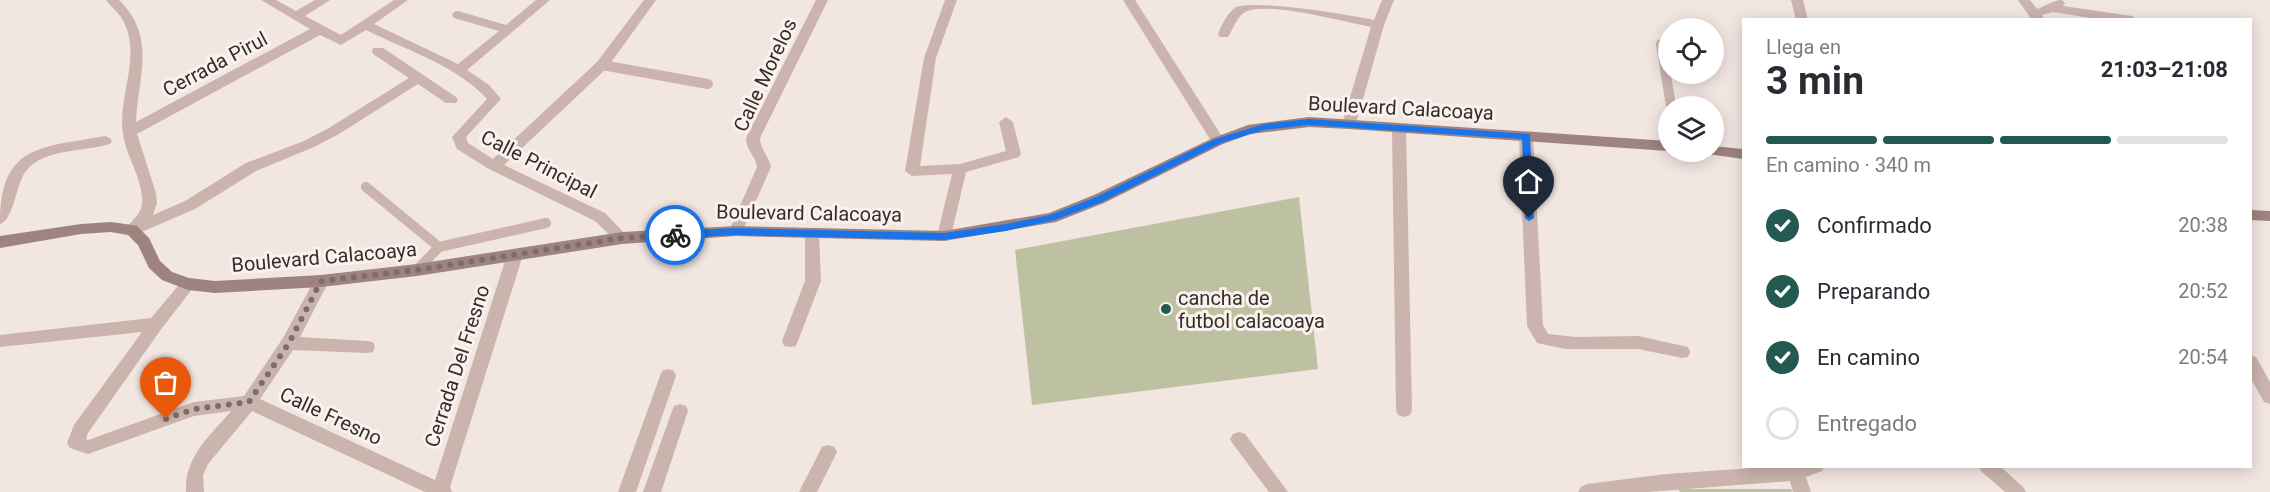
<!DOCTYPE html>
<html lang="es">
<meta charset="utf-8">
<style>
:root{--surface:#fff;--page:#f7f7f7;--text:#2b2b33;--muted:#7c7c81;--line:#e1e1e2;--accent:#235950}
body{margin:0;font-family:Roboto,sans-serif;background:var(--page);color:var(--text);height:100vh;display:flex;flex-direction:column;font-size:22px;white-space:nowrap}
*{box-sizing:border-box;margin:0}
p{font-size:20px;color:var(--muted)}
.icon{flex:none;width:33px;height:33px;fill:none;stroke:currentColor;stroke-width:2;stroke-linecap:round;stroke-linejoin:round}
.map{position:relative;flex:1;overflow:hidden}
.sheet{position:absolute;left:1742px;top:18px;width:510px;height:450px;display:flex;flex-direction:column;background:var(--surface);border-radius:0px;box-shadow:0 3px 15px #0003}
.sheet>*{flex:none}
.controls{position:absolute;left:1658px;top:18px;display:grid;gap:12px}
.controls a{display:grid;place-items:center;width:66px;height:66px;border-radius:50%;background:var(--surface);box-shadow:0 3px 15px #0003;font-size:30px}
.pin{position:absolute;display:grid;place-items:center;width:51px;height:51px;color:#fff;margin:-62px -26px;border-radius:50% 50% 50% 0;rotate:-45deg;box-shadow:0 0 6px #0007}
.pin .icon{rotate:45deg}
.courier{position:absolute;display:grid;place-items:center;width:60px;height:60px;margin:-30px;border:4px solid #1a73e8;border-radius:50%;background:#fff;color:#222;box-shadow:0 2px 8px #0007}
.overview em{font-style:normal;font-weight:700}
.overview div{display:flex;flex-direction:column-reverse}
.overview{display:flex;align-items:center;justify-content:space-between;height:102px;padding:0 24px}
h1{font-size:39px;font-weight:700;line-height:45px}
.bar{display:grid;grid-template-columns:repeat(4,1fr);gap:9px 6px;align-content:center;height:72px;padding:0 24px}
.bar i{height:8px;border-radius:4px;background:var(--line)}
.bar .selected{background:var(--accent)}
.bar p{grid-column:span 4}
ol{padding:0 24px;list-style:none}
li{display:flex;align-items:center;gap:18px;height:66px}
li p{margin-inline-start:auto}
li .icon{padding:6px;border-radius:50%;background:var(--accent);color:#fff;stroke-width:4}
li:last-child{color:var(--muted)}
li i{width:33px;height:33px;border:3px solid var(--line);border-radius:50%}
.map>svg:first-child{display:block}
</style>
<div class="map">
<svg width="2270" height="492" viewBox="0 0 2270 492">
<rect width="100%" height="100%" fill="#f2e6e1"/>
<g fill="#bdc1a2">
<polygon points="1299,197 1318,369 1032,405 1015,250"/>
<polygon points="1678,489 1791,489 1792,492 1680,492"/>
</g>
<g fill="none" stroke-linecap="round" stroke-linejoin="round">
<g stroke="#cab4ad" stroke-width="10">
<polyline points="1661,44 1671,106"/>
<polyline points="602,65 708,84"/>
<polyline points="366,187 439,247 546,223"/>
<polyline points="417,270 439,247"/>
</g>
<g fill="#cab4ad" fill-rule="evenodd">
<path d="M106 0H119C157 37 138 76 136 122L310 29 261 0H276L296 11 315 0H330L305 16 341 35 394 0H408L374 24 458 64 499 31 454 18 452 15 454 12 458 11 506 25 536 0H550L467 70 489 85 501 99 466 137 468 143 493 159 597 62 644 0H656L607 68 504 165 605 213 629 238 627 242H617L595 221 489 169 457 149 452 137 487 99C456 65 406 50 366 30L341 45 320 35 137 134 156 193 157 203 153 215 185 201 246 163 304 141 329 128 409 78 373 54 372 51 373 48H383L456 97 458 100 456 103H446L418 84 339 134 314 147 256 171 195 209 137 234H127L125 230C130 221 141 215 142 204 144 180 126 157 123 134 117 96 144 53 121 17 117 11 110 6 106 0Z"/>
<path d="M816 0H828L760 138C760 149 769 156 771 167L741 235H731L729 231 757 167C755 155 746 150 746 138Z"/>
<polygon points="945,0 957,0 936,58 920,166 960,164 1006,151 999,122 1006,117 1013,122 1021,154 1019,157 966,172 951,236 949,240 939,240 937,236 952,174 912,176 905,171 924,58"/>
<polygon points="1123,0 1135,0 1223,138 1225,141 1223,144 1213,144"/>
<path d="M1382 0H1394L1384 25 1356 124 1349 129 1342 124 1371 27C1344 22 1272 2 1247 11 1237 15 1234 28 1228 37H1220L1218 34C1222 25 1227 13 1236 7 1259 0 1345 14 1374 20Z"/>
<polygon points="1791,0 1803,0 1808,20 1796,20"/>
<path d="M2018 0H2030L2037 9C2046 6 2053 0 2062 0L2065 3 2063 6 2132 16 2138 20H2103L2053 12 2042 15 2045 20H2032Z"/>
<polygon points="1399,124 1406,129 1412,410 1410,415 1404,417 1398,415 1396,410 1392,129"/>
<polygon points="1526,132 1533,137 1543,325 1548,334 1576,337 1638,336 1688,347 1690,352 1688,357 1682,358 1638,349 1565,349 1537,343 1527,326 1519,137"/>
<path d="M105 136 110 138 112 141 110 144C84 152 44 148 26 171 16 183 14 220 0 224 0 144 40 148 105 136Z"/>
<polygon points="812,229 817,230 819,234 821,281 798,341 796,346 790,347 784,346 782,341 805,281 805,234 807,230"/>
<path d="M515 249 520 251 523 255 450 487 452 492H425L252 411 208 464 203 475 204 492H186C184 457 210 436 231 411L194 416 88 454 70 448 67 443 74 425 142 332 0 347V335L151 318 183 280H193L196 284 193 288 162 328 88 433 86 439 88 440 194 402 244 396 283 338 316 277H326L329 281 300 337 367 341 373 342 375 347 373 352 367 353 293 350 260 399 435 480 507 255 510 251Z"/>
<polygon points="2250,355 2256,357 2270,382 2270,404 2264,402 2250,377"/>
<polygon points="668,369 674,371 676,376 636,492 618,492 660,376 662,371"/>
<polygon points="680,404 686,406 688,411 661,492 643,492 672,411 674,406"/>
<polygon points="1239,432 1245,434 1288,492 1269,492 1233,444 1230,439 1233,434"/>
<polygon points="828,445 834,447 837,452 817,492 799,492 822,447"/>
<polygon points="1781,466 1824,466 1822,471 1806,477 1811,492 1793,492 1790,481 1648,492 1578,492 1581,487 1587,484 1666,474"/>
<polygon points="1979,466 2000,466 2023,487 2026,492 2005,492 1981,471"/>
</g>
<g fill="#9e837f" fill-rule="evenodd">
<polygon points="1309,117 1668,141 1668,151 1349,129 1309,127 1250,134 1223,144 1104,203 1056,222 944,241 736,236 622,244 417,276 321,287 215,293 188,290 162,280 149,268 138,245 128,235 111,232 81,234 0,248 0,236 81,224 111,222 132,225 137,226 149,238 160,261 172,272 189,278 215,281 321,275 417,264 622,232 736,226 944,231 1049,213 1094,195 1213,138 1248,125"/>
<polygon points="1713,146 1743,149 1743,159 1708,154 1706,152 1713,152"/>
<polygon points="2250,210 2270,211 2270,221 2250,220"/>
</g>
</g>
<polygon fill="#1a73e8" points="1309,119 1530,134 1534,218 1529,221 1525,218 1522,139 1309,125 1264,130 1221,143 1102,202 1055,220 1006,231 944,240 736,235 675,238 671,235 675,231 736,228 944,233 1006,224 1050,215 1096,197 1215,139 1264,124"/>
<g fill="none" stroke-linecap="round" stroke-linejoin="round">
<polyline stroke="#7a6e6b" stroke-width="6" stroke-dasharray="0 10.8" points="166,419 194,409 249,402 289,343 321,281 417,270 622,238 675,235"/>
</g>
<circle fill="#235950" stroke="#faf2ee" stroke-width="2" cx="1166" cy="309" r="6"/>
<g text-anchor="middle" stroke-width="6" stroke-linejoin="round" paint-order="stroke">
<g font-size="20" fill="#392d2b" stroke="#faf2ee">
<text transform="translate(215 64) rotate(-28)" y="7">Cerrada Pirul</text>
<text transform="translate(765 75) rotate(-65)" y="7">Calle Morelos</text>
<text transform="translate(1401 108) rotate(3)" y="7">Boulevard Calacoaya</text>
<text transform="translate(539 164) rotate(27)" y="7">Calle Principal</text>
<text transform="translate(809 213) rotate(1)" y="7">Boulevard Calacoaya</text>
<text transform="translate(324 257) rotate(-5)" y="7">Boulevard Calacoaya</text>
<text transform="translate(457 366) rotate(-72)" y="7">Cerrada Del Fresno</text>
<text transform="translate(331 416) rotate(25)" y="7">Calle Fresno</text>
</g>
<g font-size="20" fill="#392d2b" stroke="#faf2ee" text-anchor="start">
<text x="1178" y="305">cancha de<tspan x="1178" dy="23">futbol calacoaya</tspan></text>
</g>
</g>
</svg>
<div class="controls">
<a><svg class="icon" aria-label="locate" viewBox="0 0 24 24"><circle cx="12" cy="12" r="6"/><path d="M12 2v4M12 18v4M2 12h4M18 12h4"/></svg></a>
<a><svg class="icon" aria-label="layers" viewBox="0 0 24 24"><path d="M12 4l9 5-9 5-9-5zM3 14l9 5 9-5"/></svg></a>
</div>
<div class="pin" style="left:166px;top:419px;background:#ea580c"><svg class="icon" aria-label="bag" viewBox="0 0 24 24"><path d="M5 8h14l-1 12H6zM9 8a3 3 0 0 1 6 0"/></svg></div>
<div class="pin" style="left:1529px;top:218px;background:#1f2937"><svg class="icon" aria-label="home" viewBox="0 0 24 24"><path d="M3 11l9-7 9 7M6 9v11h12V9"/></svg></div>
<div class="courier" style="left:675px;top:235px"><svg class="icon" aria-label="bike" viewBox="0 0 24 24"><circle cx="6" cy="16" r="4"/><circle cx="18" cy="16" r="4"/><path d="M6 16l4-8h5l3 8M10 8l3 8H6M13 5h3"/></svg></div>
<section class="sheet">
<div class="overview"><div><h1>3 min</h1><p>Llega en</p></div><em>21:03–21:08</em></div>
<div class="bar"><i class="selected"></i><i class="selected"></i><i class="selected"></i><i></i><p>En camino · 340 m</p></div>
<ol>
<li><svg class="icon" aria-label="check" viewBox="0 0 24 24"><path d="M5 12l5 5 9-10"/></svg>Confirmado<p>20:38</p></li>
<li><svg class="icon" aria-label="check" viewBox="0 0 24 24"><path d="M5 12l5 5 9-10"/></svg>Preparando<p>20:52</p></li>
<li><svg class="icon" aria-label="check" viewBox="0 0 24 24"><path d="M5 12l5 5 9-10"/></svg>En camino<p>20:54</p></li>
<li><i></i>Entregado</li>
</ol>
</section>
</div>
